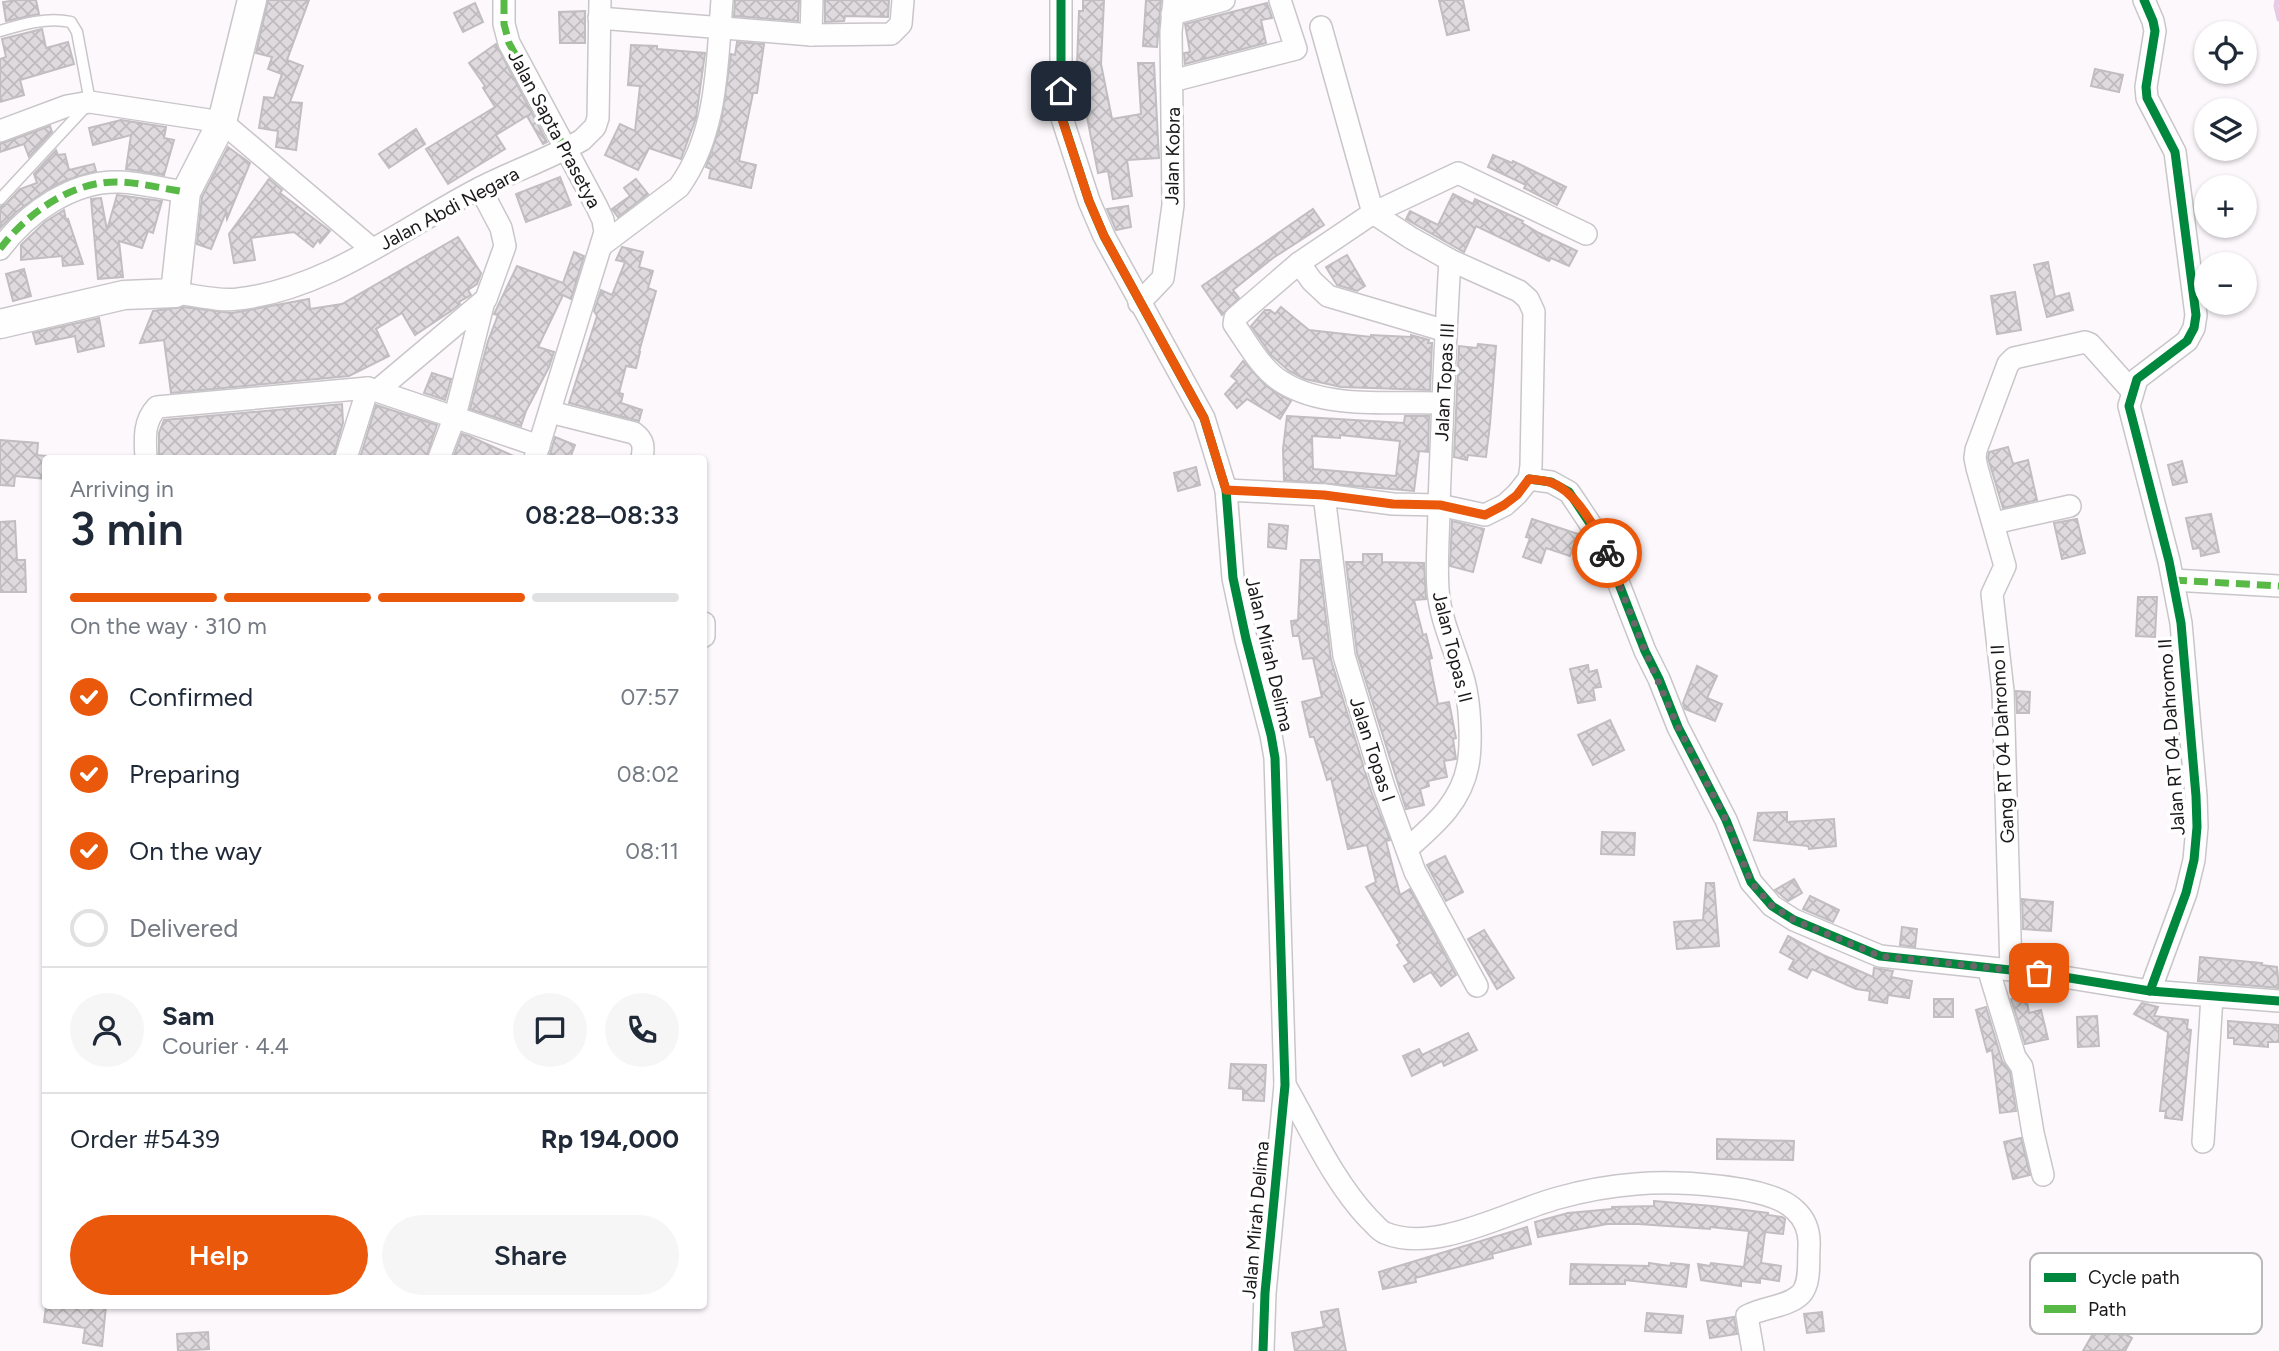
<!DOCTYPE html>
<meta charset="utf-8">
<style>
:root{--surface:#fff;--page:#f6f6f7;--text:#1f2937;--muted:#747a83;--line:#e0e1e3;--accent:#ea580c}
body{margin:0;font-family:Figtree,sans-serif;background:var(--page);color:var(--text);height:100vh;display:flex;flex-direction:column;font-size:26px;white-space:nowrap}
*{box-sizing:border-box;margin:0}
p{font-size:23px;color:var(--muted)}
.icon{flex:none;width:38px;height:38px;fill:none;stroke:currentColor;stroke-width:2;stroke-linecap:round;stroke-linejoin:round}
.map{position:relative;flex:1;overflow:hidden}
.sheet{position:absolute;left:42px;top:455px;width:665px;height:854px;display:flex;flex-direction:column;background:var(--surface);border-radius:7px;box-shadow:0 2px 5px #0004}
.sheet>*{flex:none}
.fabs{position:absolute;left:2194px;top:21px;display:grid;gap:14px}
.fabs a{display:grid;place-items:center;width:63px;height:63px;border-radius:50%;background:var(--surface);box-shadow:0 2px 5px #0004;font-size:35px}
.pin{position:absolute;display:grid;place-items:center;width:60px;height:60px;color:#fff;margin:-30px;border-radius:14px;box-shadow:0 4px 10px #0006}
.courier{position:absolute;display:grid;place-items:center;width:70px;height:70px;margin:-35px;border:5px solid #ea580c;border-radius:50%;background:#fff;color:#222;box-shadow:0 2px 9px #0007}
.head em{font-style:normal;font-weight:600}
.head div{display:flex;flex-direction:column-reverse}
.head{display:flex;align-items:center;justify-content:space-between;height:119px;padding:0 28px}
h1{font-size:46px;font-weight:600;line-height:52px}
.bar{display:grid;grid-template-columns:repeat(4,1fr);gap:10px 7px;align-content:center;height:84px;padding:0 28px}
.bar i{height:9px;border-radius:5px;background:var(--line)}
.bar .active{background:var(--accent)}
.bar p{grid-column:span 4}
.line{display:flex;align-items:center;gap:18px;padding:0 28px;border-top:2px solid var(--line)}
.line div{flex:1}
.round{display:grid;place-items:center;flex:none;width:74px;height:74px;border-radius:37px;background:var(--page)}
ol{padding:0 28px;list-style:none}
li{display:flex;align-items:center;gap:21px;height:77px}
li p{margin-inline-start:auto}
li .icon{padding:7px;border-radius:50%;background:var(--accent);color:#fff;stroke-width:4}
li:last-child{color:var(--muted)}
li i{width:38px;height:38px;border:4px solid var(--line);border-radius:50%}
.action{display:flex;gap:14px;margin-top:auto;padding:14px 28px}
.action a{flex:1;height:80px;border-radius:42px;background:var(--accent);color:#fff;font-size:28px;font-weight:600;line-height:80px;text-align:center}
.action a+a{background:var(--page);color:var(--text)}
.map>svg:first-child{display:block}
</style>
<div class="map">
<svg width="2279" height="1351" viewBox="0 0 2279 1351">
<defs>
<pattern id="building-cross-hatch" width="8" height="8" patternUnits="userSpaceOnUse" patternTransform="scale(1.75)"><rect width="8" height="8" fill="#dedadd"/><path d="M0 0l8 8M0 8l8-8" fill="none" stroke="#bebabd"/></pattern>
</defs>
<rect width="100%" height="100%" fill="#fdf8fc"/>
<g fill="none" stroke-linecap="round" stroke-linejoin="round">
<polyline stroke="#e9c9e4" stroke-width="5" points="2277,0 2276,6 2279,19"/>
</g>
<g fill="url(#building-cross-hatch)" stroke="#c1bec1" stroke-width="2" fill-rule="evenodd">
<polygon points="17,0 36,0 39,14 6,21 3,2"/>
<polygon points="268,0 309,0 287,60 303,66 290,102 302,103 296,150 276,147 278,131 259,128 264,97 274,98 282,74 268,69 272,57 256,53"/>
<polygon points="735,0 799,0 798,21 734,16"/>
<polygon points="825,0 889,0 888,17 845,16 844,21 825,22"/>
<polygon points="1083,0 1104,0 1101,64 1112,119 1141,114 1138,63 1154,63 1159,158 1127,160 1132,196 1113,199 1108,171 1098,173 1087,117 1084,117 1075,66 1077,65 1079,11 1083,11"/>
<polygon points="1146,0 1161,0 1157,47 1143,46"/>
<polygon points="1439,0 1463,0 1469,30 1447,35"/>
<polygon points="475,3 483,22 463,32 454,13"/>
<polygon points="1267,3 1272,18 1261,20 1266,43 1185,64 1184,53 1190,52 1185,24"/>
<polygon points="585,11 585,43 560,43 559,12"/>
<polygon points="42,29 46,48 68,42 74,64 20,80 24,95 0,102 0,59 6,57 2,39"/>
<polygon points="737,42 764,44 757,93 753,93 739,161 756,165 751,188 709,178 711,169 706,167 721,123 731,54 735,55"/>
<polygon points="496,44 547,142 543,144 527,116 496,135 505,149 448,184 426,149 495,107 483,88 485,86 469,63"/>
<polygon points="631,45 657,46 657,49 705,53 696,118 681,159 649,148 638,170 605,155 620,124 635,131 640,86 628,85"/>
<polygon points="2095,69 2123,75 2119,92 2091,86"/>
<polygon points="121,120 166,127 164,138 174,140 164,175 126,169 131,135 93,145 89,128"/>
<polygon points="50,126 52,132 29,157 24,144 0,152 0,144"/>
<polygon points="416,129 425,144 389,168 379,154"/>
<polygon points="228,147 250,163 227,219 226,212 211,249 197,244 202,197"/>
<polygon points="56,150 58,155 65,154 69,170 94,164 96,171 64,181 46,190 15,213 0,228 0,207 6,204 20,189 37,183 34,174"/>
<polygon points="1493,155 1512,163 1513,161 1566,187 1557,205 1524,188 1526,185 1488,167"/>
<polygon points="560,177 571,205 526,222 516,194"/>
<polygon points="269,179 282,190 280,193 330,231 320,243 318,240 313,247 294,232 251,238 255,260 234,263 229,234"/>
<polygon points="636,179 648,194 618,217 612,209 630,196 624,188"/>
<polygon points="1453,194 1473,204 1475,199 1523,221 1522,223 1539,233 1577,251 1569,266 1551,258 1549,261 1476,226 1464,252 1406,219 1410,211 1438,225"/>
<polygon points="117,195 162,201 153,233 148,231 142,248 119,241 123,277 98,279 91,199 101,198 107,230"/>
<polygon points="1128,206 1131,227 1116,230 1107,209"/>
<polygon points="1313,209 1324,225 1273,258 1233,290 1239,298 1222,315 1202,286"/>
<polygon points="64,210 66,220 68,219 83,264 63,266 62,256 21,260 21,245 45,222"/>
<polygon points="458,237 481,273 477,284 468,290 471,295 459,302 460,304 451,311 415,335 402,313 376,329 389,356 349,376 171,393 164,340 140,343 153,311 183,307 232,313 309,299 310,309 342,304"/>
<polygon points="622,247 643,252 639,267 653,271 648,288 656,291 639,352 640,352 636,368 626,366 619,393 623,394 621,403 642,410 639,421 569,403 597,316 594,311 601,290 612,295 625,262 616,260"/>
<polygon points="574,252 584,256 571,299 563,295 538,347 554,352 549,367 526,411 521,426 470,409 488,341 498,315 494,314 517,266 563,283"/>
<polygon points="1347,255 1365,286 1357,291 1337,285 1326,267"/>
<polygon points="2048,262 2055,297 2069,293 2073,310 2047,317 2034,265"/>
<polygon points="24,269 31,296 13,301 6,274"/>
<polygon points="2015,292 2021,330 1997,334 1991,296"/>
<polygon points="1281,307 1309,330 1371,337 1371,335 1411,337 1411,335 1429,340 1428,343 1432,343 1430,390 1341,387 1305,379 1289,371 1271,355 1251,326 1265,310 1270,310 1275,314"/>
<polygon points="99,318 104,346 78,352 75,336 36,344 33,333"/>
<polygon points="1478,344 1496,346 1490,424 1486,457 1468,455 1467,460 1454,457 1459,346 1477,348"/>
<polygon points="1243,361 1266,386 1291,401 1280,419 1247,399 1237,408 1225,394 1237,381 1231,376"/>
<polygon points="432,373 451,379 445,400 424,393"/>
<polygon points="342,404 343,423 333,458 159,458 159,433 164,420"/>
<polygon points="376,405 437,425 426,458 360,458"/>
<path d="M1287 416 1404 423 1405 416H1429L1428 452 1419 451 1414 491 1284 480 1283 449ZM1340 435 1400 441 1396 476 1313 469 1312 436 1340 438Z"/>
<polygon points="462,434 469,436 518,458 453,458"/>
<polygon points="555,437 575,445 570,458 549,458"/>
<polygon points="0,440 38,443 37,455 46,456 46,479 15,476 14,486 0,485"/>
<polygon points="2008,447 2013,464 2028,460 2037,500 2003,508 1988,458 1989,452"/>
<polygon points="2182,461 2187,482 2173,485 2168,465"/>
<polygon points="1196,467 1200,485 1178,491 1174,473"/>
<polygon points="2211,514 2219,552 2201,556 2200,548 2193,549 2186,518"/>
<polygon points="1532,519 1578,534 1570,556 1546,548 1541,563 1523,557 1530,538 1526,537"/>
<polygon points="2077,519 2085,553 2062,559 2054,523"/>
<polygon points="15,521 17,560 25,560 26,592 0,592 0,522"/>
<polygon points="1452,521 1484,529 1473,572 1450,566"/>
<polygon points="1269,524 1288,526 1286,549 1268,547"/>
<polygon points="1363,554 1382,554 1382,562 1424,563 1426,599 1414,600 1423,635 1426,634 1432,658 1429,659 1438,704 1449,702 1456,738 1453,739 1456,759 1444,761 1447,777 1428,781 1429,786 1420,789 1424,805 1406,809 1357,653 1346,562 1363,562"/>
<polygon points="1301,560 1319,560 1331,660 1371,791 1390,840 1386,841 1400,895 1410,889 1456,975 1441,986 1431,972 1414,982 1404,966 1409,963 1397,945 1400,943 1366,887 1376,882 1367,845 1348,849 1331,778 1327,780 1314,737 1310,737 1302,702 1322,697 1313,658 1303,659 1299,636 1293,636 1291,621 1298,620"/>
<polygon points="2138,597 2157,597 2155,637 2136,636"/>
<polygon points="1588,665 1589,672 1597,670 1601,687 1593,688 1595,700 1578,703 1570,669"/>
<polygon points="1697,666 1717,676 1707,698 1722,704 1715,721 1685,709 1683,703"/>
<polygon points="2016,691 2030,692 2029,713 2017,713"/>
<polygon points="1610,720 1624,750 1593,765 1578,735"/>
<polygon points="1787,812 1787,822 1834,819 1836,846 1809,849 1808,846 1754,840 1758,813"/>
<polygon points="1602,832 1635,833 1634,855 1601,854"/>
<polygon points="1445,856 1463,892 1446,901 1427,865"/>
<polygon points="1794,879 1802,893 1788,901 1775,890"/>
<polygon points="1706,883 1714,883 1719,946 1677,949 1674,922 1703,920"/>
<polygon points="1810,896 1839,910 1833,922 1803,909"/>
<polygon points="2022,899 2053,902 2051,931 2023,929"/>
<polygon points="1902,927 1917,929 1915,947 1900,945"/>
<polygon points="1484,930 1514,978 1497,989 1468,939"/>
<polygon points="1788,936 1823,955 1873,977 1874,968 1893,971 1891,977 1912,981 1909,998 1888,995 1887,1003 1869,1000 1870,991 1856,989 1812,969 1807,978 1789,969 1794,960 1780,952"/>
<polygon points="2200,957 2262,963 2261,965 2277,967 2279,988 2198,981"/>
<polygon points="2026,996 2029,1013 2041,1010 2048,1039 2025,1044 2011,999"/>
<rect x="1934" y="999" width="19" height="18"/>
<polygon points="2142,1003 2158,1007 2154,1016 2188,1020 2187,1029 2191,1030 2182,1120 2165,1118 2166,1111 2160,1111 2168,1032 2134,1014"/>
<polygon points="1986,1007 2002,1061 2010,1072 2016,1111 2000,1113 1992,1050 1987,1052 1976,1010"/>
<polygon points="2097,1016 2099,1046 2078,1047 2077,1017"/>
<polygon points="2228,1021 2279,1025 2279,1042 2268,1042 2268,1047 2234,1044 2234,1038 2228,1038"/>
<polygon points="1468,1033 1477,1050 1444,1066 1442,1061 1412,1076 1403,1056 1419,1049 1422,1055"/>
<polygon points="1231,1064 1266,1065 1264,1101 1243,1100 1243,1089 1229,1088"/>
<polygon points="2021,1138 2030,1175 2013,1179 2004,1142"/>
<polygon points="1717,1139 1794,1141 1793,1160 1717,1159"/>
<polygon points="1654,1201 1712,1206 1768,1213 1768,1215 1782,1217 1785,1219 1783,1234 1765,1232 1761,1263 1781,1266 1779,1281 1760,1278 1760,1283 1741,1281 1741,1286 1701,1280 1698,1264 1710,1266 1711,1263 1744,1267 1749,1231 1710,1227 1710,1229 1638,1224 1607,1224 1538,1237 1535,1222 1568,1213 1612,1209 1612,1207 1654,1206"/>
<polygon points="1527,1227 1531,1244 1492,1254 1493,1258 1415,1278 1416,1282 1383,1289 1379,1272"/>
<polygon points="1649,1263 1670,1266 1671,1263 1689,1265 1686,1287 1625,1280 1625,1284 1570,1284 1571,1264 1649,1266"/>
<polygon points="46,1306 106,1306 102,1346 83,1343 85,1328 44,1322"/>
<polygon points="1338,1309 1346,1351 1295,1351 1292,1333 1324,1327 1321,1312"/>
<polygon points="1822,1312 1824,1331 1807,1333 1804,1314"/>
<polygon points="1647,1313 1683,1316 1681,1333 1645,1331"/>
<polygon points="1734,1317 1737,1334 1710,1338 1707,1321"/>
<polygon points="2100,1321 2132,1338 2125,1351 2083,1351"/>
<polygon points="208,1332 209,1349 178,1351 177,1334"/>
</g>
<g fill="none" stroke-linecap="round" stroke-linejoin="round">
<g stroke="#c9c6c9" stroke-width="13">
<path id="service" d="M0 31C23 24 47 17 71 22L77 32 90 102 0 199"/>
</g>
<g stroke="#c9c6c9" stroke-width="24">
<g id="minor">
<polyline points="504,0 504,24 509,43 597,207 603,220 605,232 535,458"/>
<polyline points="1061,0 1061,115 1089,201 1104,236 1204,418 1226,490 1233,578 1246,639 1271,735 1275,758 1285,1085 1265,1293 1263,1351"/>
<polyline points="2144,0 2153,21 2155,31 2146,87 2147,98 2175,152 2196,315 2194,328 2187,341 2137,379 2129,406 2169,561 2181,623 2196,796 2197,827 2194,860 2186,893 2150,991"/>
<polyline points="1172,14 1224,0"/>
<polyline points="599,18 811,35 891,34 901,24 903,0"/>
<polyline points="811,35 812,0"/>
<polyline points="1172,81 1296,49 1280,0"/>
<polyline points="0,131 67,106 90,102 222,122 372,249"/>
<path d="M602 245 679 187C718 133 717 63 722 0"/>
<path d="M0 249C27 213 73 180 120 182 142 183 164 189 186 192"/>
<polyline points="1299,263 1312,281 1328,296 1446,331"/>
<path d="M175 293C195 295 219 302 238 299 328 289 402 228 480 188 513 171 549 159 582 140L595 127 598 118 600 0"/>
<polyline points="1139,303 1163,278 1173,205 1171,32 1174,0"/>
<polyline points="378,390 486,299 505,246 501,228 480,188"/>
<path d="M1441 403C1391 401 1327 410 1282 382 1261 369 1248 344 1234 324L1235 318 1299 263 1373 213 1458 173 1586 234"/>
<path d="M550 412 634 433C644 440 644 447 642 458"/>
<path d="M146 458C145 439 143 422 157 407L368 388 539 446"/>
<polyline points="346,458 368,388"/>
<polyline points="439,458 455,416 484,301"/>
<polyline points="1529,479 1551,482 1569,492 1603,543 1645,651 1659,679 1678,727 1726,820 1751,882 1772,906 1794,920 1880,956 2039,973 2150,991 2279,1001"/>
<polyline points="1226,490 1324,495 1393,504 1439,505 1485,515 1505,505 1517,494 1529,479 1531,466 1534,312 1528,299 1519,291 1450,260 1411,238 1373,213 1321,27"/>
<polyline points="1324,495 1344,656 1384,787 1415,872 1477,986"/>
<polyline points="1994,523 2070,506"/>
<polyline points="2173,580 2279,586"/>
<polyline points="704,623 704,636"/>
<path d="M1407 849C1434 825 1461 803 1468 765 1472 743 1470 703 1464 681 1456 651 1440 621 1438 589 1436 561 1439 532 1439 504 1442 422 1445 342 1450 260"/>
<polyline points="1988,968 2015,1057 2022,1067 2033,1133 2043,1175"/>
<polyline points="2011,970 2003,691 1992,594 2005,566 1977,468 1975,458 1976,450 2008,364 2014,358 2085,342 2090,344 2132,391"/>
<path d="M1285 1085C1311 1130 1333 1181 1369 1219 1374 1223 1379 1231 1385 1233 1435 1254 1509 1211 1558 1198 1583 1191 1609 1186 1636 1184 1672 1181 1769 1184 1795 1210 1806 1220 1810 1234 1809 1248 1808 1262 1811 1283 1801 1294 1788 1307 1763 1307 1747 1316L1753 1351"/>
<polyline points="2203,1142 2212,996"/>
</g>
</g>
<g stroke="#c9c6c9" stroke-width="31">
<polyline id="tertiary" points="0,324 124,295 175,293 186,192 222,122 252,0"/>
</g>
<use href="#service" stroke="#fffeff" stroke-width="10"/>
<use href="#minor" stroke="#fffeff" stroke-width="21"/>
<use href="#tertiary" stroke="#fffeff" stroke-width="28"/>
<g stroke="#58b947" stroke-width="7" stroke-dasharray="14 7" stroke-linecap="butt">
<polyline points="504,0 504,24 509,43 546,109 565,150"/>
<path d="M0 249C27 213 73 180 120 182 142 183 164 189 186 192"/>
<polyline points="2173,580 2279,586"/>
</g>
<g stroke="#fff" stroke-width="13">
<g id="cycleway">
<polyline points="1061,0 1061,115 1089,201 1104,236 1204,418 1226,490 1233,578 1246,639 1271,735 1275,758 1285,1085 1265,1293 1263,1351"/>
<polyline points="2144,0 2153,21 2155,31 2146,87 2147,98 2175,152 2196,315 2194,328 2187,341 2137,379 2129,406 2169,561 2181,623 2196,796 2197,827 2194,860 2186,893 2150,991"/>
<polyline points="1529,479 1551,482 1569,492 1603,543 1645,651 1659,679 1678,727 1726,820 1751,882 1772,906 1794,920 1880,956 2039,973 2150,991 2279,1001"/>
</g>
</g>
<use href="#cycleway" stroke="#00873e" stroke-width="9"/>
</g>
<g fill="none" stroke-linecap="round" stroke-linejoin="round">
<polyline stroke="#6a6669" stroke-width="7" stroke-dasharray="0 12.6" points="1607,553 1645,651 1678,727 1726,820 1751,882 1772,906 1794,920 1880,956 2039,973"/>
<path stroke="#ea580c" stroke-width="9" d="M1061 91V116L1089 201 1104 236 1204 418 1226 490 1324 495 1393 504 1440 505 1485 515 1504 505 1517 495 1529 479C1536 480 1545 480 1552 483 1575 491 1599 532 1607 553"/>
</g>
<g text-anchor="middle" stroke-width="7" stroke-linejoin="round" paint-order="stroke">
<g font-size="19" fill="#1b181a" stroke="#fff">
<text transform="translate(555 129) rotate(62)" y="7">Jalan Sapta Prasetya</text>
<text transform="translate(1172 156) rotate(-89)" y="7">Jalan Kobra</text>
<text transform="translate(449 208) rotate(-28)" y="7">Jalan Abdi Negara</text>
<text transform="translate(1444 382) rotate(-87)" y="7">Jalan Topas III</text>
<text transform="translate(1453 647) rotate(76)" y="7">Jalan Topas II</text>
<text transform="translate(1270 654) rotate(77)" y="7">Jalan Mirah Delima</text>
<text transform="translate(2171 737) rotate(-94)" y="7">Jalan RT 04 Dahromo II</text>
<text transform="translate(2002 744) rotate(-93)" y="7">Gang RT 04 Dahromo II</text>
<text transform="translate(1373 749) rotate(72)" y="7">Jalan Topas I</text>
<text transform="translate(1255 1220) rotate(-85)" y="7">Jalan Mirah Delima</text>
</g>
</g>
<rect x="2030" y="1253" width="232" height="81" rx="10" fill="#fff" stroke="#bbbaba" stroke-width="2"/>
<rect x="2044" y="1273" width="32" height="9" fill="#00873e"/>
<rect x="2044" y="1305" width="32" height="8" fill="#58b947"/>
<g font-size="19" fill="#1b181a">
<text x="2088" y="1284">Cycle path</text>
<text x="2088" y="1316">Path</text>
</g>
</svg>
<div class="fabs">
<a><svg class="icon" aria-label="locate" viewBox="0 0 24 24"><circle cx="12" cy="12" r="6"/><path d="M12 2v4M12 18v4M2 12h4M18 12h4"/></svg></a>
<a><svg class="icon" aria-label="layers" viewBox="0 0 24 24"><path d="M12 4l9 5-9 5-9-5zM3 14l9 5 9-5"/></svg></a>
<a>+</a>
<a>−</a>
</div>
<div class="pin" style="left:2039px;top:973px;background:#ea580c"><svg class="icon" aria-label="bag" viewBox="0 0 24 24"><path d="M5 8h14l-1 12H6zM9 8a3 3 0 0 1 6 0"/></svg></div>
<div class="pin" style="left:1061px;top:91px;background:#1f2937"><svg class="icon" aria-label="home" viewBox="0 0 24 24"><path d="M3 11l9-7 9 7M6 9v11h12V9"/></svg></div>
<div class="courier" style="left:1607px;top:553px"><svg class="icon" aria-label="bike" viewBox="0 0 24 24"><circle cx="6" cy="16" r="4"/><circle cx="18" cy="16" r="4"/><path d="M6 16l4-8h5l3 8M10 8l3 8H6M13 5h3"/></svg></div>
<section class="sheet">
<div class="head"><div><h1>3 min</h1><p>Arriving in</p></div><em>08:28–08:33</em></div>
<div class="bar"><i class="active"></i><i class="active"></i><i class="active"></i><i></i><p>On the way · 310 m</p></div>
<ol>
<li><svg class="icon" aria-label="check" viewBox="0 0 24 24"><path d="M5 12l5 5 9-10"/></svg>Confirmed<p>07:57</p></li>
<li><svg class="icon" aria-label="check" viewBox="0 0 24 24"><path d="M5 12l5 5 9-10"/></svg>Preparing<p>08:02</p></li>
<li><svg class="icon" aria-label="check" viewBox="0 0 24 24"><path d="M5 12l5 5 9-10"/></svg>On the way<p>08:11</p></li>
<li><i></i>Delivered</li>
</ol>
<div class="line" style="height:126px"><a class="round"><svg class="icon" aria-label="person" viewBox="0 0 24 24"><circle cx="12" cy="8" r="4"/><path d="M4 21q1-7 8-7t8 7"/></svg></a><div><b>Sam</b><p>Courier · 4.4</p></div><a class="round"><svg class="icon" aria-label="chat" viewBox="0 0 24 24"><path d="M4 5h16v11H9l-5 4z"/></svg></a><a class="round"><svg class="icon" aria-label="phone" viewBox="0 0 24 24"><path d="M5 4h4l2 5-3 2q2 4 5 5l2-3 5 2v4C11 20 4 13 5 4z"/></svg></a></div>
<div class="line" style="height:91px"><div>Order #5439</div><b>Rp 194,000</b></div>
<div class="action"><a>Help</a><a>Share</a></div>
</section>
</div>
